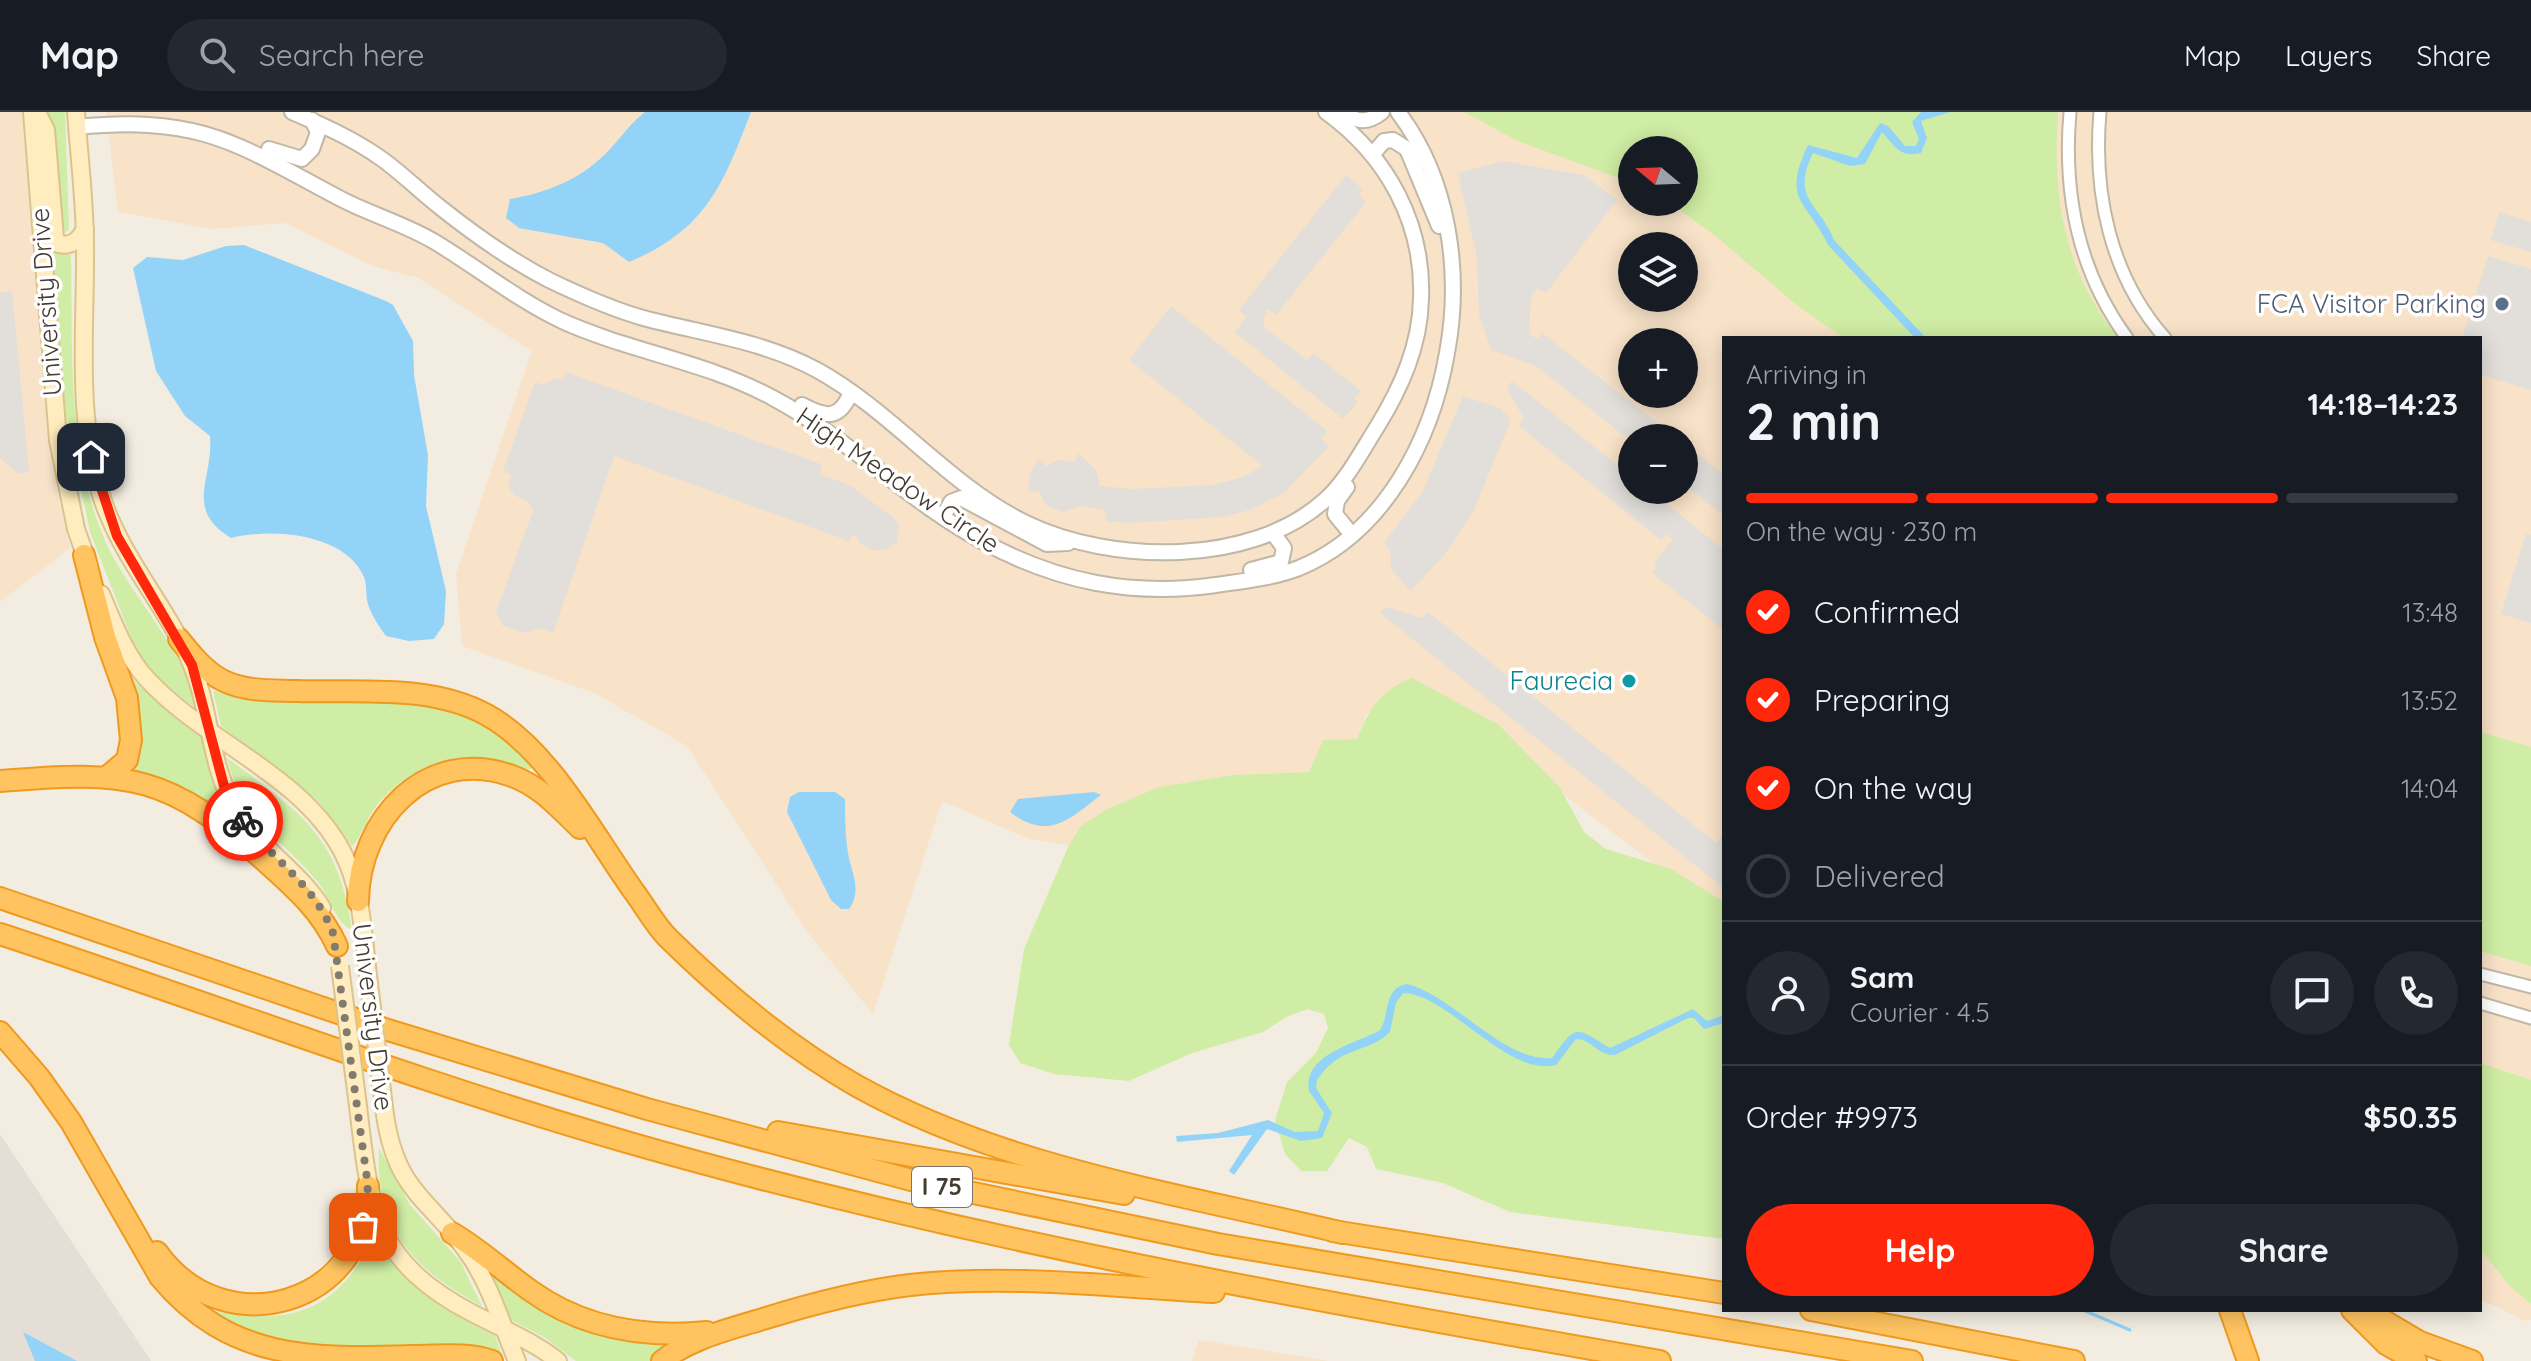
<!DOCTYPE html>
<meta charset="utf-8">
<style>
:root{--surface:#171b24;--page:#242831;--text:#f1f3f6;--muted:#9ea1a6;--line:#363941;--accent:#ff270c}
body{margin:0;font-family:Quicksand,sans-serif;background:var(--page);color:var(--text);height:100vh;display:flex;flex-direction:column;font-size:30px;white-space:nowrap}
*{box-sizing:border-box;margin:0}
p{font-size:26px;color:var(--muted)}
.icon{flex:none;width:44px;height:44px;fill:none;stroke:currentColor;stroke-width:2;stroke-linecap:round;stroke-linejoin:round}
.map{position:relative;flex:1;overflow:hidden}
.drawer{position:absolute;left:1722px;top:224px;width:760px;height:976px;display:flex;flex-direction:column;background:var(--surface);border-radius:0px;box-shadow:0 4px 20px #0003}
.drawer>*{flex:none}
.needle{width:52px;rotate:289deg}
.controls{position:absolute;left:1618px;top:24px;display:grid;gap:16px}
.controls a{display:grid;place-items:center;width:80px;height:80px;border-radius:50%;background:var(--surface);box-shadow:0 4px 20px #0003;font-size:40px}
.pin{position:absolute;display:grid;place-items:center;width:68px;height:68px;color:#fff;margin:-34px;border-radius:16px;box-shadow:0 4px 12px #0006}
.courier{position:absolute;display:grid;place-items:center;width:80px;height:80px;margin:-40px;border:6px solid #ff270c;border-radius:50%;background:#fff;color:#222;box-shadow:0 2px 10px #0007}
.summary em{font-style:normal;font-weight:700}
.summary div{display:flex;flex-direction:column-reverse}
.summary{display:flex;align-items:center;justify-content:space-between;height:136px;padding:0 24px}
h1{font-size:52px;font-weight:700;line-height:60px}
.bar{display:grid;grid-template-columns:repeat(4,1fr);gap:12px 8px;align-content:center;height:96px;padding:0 24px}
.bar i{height:10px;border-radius:6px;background:var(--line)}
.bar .on{background:var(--accent)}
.bar p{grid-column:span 4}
.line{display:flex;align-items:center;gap:20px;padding:0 24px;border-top:2px solid var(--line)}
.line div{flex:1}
.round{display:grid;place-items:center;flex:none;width:84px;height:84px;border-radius:42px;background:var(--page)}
ol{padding:0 24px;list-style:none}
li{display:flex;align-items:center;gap:24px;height:88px}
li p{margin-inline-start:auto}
li .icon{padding:8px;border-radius:50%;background:var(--accent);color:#fff;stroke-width:4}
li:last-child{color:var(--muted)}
li i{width:44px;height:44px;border:4px solid var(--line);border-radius:50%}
.cta{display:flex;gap:16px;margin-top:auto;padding:16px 24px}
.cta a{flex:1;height:92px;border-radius:48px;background:var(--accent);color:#fff;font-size:32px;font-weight:700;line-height:92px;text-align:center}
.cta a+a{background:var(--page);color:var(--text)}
header{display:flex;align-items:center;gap:48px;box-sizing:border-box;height:112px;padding:0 40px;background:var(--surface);border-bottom:2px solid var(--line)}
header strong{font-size:38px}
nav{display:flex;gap:44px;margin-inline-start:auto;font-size:28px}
.search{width:560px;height:72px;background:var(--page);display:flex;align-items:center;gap:20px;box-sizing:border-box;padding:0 28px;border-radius:44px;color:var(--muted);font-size:30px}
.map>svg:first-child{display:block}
</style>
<header>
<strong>Map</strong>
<div class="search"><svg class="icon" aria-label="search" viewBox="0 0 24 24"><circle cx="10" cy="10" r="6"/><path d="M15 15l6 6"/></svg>Search here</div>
<nav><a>Map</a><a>Layers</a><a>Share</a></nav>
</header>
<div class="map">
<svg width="2531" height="1249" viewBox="0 0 2531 1249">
<rect width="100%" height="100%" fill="#f3ede1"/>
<g fill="#f8e2c8" fill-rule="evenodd">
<polygon points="0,0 22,0 44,285 56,375 70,436 0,490"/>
<path d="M106 0H2531V1208L2525 1209 2480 1187V226H1724V806L1412 566 1366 603 1357 627 1323 628 1309 660 1232 663 1159 675 1107 697 1081 714 1069 733 1029 727 942 689 873 902 806 818 687 634 594 581 462 534 456 462 532 239 418 166 373 154 285 111 212 117 118 100ZM1632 38H1684V90H1632ZM1632 134H1684V186H1632ZM1632 230H1684V282H1632ZM1632 326H1684V378H1632Z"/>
<polygon points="1199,1228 1329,1249 1192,1249"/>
</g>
<polygon fill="#e4ded6" points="0,1022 151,1249 0,1249"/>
<g fill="#cfeda4">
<polygon points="48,0 65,0 69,117 65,121"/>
<path d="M1464 0H2058C2052 85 2064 159 2118 226H1844L1799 195 1718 126 1669 90H1684V38H1632V71L1518 29Z"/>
<path d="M53 140 71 143C73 240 66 340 106 431 130 484 188 540 195 596L158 566 136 538 90 420 66 304Z"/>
<path d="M1412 566 1499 613 1560 676 1584 720 1606 737 1671 757 1724 790V1127L1510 1100 1443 1071 1376 1057 1367 1035 1349 1026 1327 1059H1301L1285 1042 1275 1008 1287 970 1316 941 1328 916 1324 902 1307 897 1286 905 1263 920 1192 941 1129 969 1054 962 1020 951 1009 933 1024 837 1069 733 1081 714 1107 697 1159 675 1232 663 1309 660 1323 628 1357 627C1369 597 1381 578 1412 566Z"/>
<polygon points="131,567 201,625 224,701 183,678 134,661 138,640"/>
<path d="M213 579C290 596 402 575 472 606 497 617 515 635 533 655L529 658C474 638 417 645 377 693 367 705 362 725 352 734L318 689 221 614Z"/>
<polygon points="2480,620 2531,635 2531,854 2480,839"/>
<path d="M227 646C301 701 338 722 352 818 334 809 331 787 318 770 278 722 244 713 227 646Z"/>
<polygon points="2480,951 2531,968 2531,1192 2510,1174 2480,1137"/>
<path d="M379 1036 410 1093 460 1149 482 1194C414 1158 374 1116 379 1036Z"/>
<path d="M374 1123C406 1178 440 1196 495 1224L503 1245 493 1241 283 1236 204 1197C284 1215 338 1204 374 1123Z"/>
<polygon points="489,1156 509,1172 669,1230 670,1235 651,1249 576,1249 544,1225 511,1208"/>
</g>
<g fill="#e2dfda">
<polygon points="1503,49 1584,63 1617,88 1546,181 1538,176 1531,184 1529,222 1538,227 1542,221 1677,326 1632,326 1632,330 1536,254 1491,238 1479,202 1477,146 1458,61"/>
<polygon points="1346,63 1363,77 1359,83 1366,90 1276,203 1268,197 1263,207 1265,216 1307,248 1313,241 1361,279 1354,287 1358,290 1343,307 1235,220 1246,205 1239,198"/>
<polygon points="2499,100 2531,110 2531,140 2491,128"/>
<polygon points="2488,144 2531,157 2531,278 2480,263 2480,226 2462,226"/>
<polygon points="12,179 29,359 19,362 0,346 0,181"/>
<polygon points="1171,194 1327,319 1321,327 1329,334 1285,380 1250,398 1222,405 1128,411 1107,409 1105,398 1082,394 1062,400 1046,393 1038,379 1028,380 1030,361 1038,347 1046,354 1060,348 1074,350 1079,341 1096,358 1100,374 1132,377 1213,373 1243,365 1263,354 1129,248"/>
<polygon points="566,260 821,352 820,362 849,373 894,406 899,414 897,430 886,438 872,438 861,432 854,422 849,429 614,344 553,521 540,516 524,521 502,513 496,499 533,399 529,390 514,383 509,375 511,362 503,359 535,270 544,273 553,267 563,267"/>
<polygon points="1512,269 1632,365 1632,378 1649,378 1724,438 1724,518 1652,461 1657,454 1654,451 1673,427 1667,422 1661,428 1519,314 1524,307 1507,276"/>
<polygon points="1463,284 1500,296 1511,308 1473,400 1444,443 1411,479 1391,457 1390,437 1384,431 1423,379"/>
<polygon points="1684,331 1724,363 1724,404 1684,372"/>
<polygon points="2526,422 2531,423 2531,511 2501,502"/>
<polygon points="1386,495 1422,506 1428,500 1716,731 1724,721 1724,776 1380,501"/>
</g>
<g fill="#94d3f8">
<path d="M645 0H751C723 73 706 118 629 150L603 131 519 116 506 106 510 87C547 81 584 66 610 37 622 24 631 11 645 0Z"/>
<path d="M1921 0H1950L1921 9 1927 26 1921 41C1899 46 1895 34 1882 20L1865 52 1850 54 1813 41C1790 88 1820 91 1834 128L1926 226H1915L1828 133C1807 88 1781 90 1808 33L1857 46 1880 11 1888 14 1905 34H1916L1919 27 1912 10Z"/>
<path d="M244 133 386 189 393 193 413 229 414 263 428 343 426 394 446 479 444 512 434 527 409 529 386 524C379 514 371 503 368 492 365 481 368 471 362 461 341 421 270 416 231 426 183 397 214 366 210 324L185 304 156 259 133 156 147 145 183 148 226 134Z"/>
<path d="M799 680H835L845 687C845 703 845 718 847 734 849 757 864 777 849 797H841L831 788 787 700 790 685Z"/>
<path d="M1094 680 1101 683C1068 708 1049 729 1010 700L1018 687Z"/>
<path d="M1407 872C1454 884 1505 951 1552 946 1576 912 1575 914 1610 936L1693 897 1707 909 1724 903V911L1704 917 1694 906H1688L1615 943C1598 944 1592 927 1576 927L1556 953C1506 965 1449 882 1403 881L1396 891 1390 920C1366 943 1342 932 1317 968L1316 976 1332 1001 1322 1026 1301 1029 1267 1017 1234 1063 1229 1059 1252 1023 1177 1030 1176 1024 1218 1021 1268 1008 1295 1020 1318 1019 1324 1001 1309 979C1303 941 1357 932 1380 918 1390 903 1383 876 1407 872Z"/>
<polygon points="23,1220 77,1249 35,1249"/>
</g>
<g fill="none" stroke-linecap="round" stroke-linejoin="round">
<polyline stroke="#94d3f8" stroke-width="3" points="2083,1198 2130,1218"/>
<g stroke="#c1b7a6" stroke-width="15">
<g id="minor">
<path d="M2070 0C2063 81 2078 159 2127 226"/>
<path d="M2100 0C2093 81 2110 164 2165 226"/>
<polyline points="2480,862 2531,875"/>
<polyline points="2480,891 2531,906"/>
</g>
</g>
<g stroke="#c1b7a6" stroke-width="18">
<g id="tertiary">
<path d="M292 0C322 13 352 26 379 45 401 60 420 80 441 96 475 123 510 148 549 168 580 183 613 198 647 207 705 222 763 229 817 258 893 300 948 373 1026 411 1111 452 1251 455 1325 388 1347 368 1361 340 1377 315 1401 276 1420 234 1421 187 1424 111 1387 44 1326 0"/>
<path d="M1342 0C1357 10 1367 12 1382 0"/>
<path d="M77 15C202 3 237 32 341 87 372 103 405 112 435 130 478 156 516 187 562 209 631 240 707 250 773 286 848 326 908 389 982 429 1057 470 1132 485 1216 473 1244 469 1273 466 1299 456 1384 421 1432 328 1447 241 1462 160 1449 67 1398 0"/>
<polyline points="269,37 302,47 312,37 318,20 312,8"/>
<polyline points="1373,42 1384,29 1393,28 1407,37 1439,114"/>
<path d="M802 293C826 306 840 308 851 280"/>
<polyline points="1347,375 1337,389 1335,402 1352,423"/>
<polyline points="943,405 951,390 961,386 1047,432 1068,431"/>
<polyline points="1251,458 1281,450 1284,436 1273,421"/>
</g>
</g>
<g stroke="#dbc48c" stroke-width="20">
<g id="secondary">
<polyline points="32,0 58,328 76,417 89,454"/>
<path d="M37 0 46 18 55 126 59 132C72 135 79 128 85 117"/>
<path d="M76 0C79 44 85 89 85 133 86 218 75 304 102 386 122 447 166 493 191 551 211 598 209 652 235 696 257 735 299 758 322 796"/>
<path d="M101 482C114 512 125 543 147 567 205 630 301 662 342 739 362 777 363 822 368 863"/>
<path d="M358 994C370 1096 373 1149 472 1201 501 1216 533 1229 558 1249"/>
<path d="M385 1003C397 1085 434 1088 472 1147 492 1178 503 1216 517 1249"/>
</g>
</g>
<g stroke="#ef9a1f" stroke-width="24">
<g id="motorway">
<polyline points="84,443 105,525 127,586 131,628 127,648 108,664"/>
<path d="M179 527C192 543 205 560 224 569 247 580 273 578 298 579 359 581 431 572 487 603 550 638 594 724 635 781 646 796 655 813 668 826 724 881 789 935 857 974 1004 1056 1181 1082 1343 1121"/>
<path d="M0 669C130 658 168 662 267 751 296 777 321 799 337 834"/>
<polyline points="0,786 388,918 647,997 911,1068 1218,1132 1912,1249"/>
<path d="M358 789C359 708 426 633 512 664 540 674 559 696 580 716"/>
<path d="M0 822C210 891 418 970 630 1031 968 1128 1314 1189 1660 1249"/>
<path d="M0 920 39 965 71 1010 160 1165C230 1249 312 1247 413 1244 440 1244 467 1240 492 1249"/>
<polyline points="778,1020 1124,1082"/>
<polyline points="1333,1119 1724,1181"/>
<path d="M452 1121C481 1138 504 1160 531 1179 584 1217 644 1226 707 1220"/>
<path d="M157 1140C224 1235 369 1193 368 1074"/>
<polyline points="1811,1198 2074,1249"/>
<polyline points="2230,1198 2248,1249"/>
<polyline points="2352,1198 2386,1232 2416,1249"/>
<polyline points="2366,1198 2420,1230 2472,1249"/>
<path d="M662 1249C689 1227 730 1217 763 1207 811 1192 860 1179 910 1173 1011 1162 1113 1175 1214 1180"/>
</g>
</g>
<use href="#minor" stroke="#fff" stroke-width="11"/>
<use href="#tertiary" stroke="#fff" stroke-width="14"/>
<use href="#secondary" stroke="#ffedbf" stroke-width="16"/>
<use href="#motorway" stroke="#ffc460" stroke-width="20"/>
<g stroke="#dbc48c" stroke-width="20" stroke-linecap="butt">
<g id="secondary-bridge">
<polyline points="340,854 358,994"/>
<polyline points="368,863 385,1003"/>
</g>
</g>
<use href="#secondary-bridge" stroke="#ffedbf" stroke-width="16"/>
</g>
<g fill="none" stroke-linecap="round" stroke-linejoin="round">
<path stroke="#817a6f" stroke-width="8" stroke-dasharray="0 14.4" d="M243 709C274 749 314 772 333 821L368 1074 363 1115"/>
<polyline stroke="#ff270c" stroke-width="10" points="91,345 117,424 192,553 224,674 243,709"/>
</g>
<circle fill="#5c6f8a" stroke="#fff" stroke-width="3" cx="2502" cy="192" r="8"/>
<circle fill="#0f9aa8" stroke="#fff" stroke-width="3" cx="1629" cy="569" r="8"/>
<g text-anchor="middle" stroke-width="7" stroke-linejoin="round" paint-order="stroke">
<rect fill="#fff" stroke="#7c766f" stroke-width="2" x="912" y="1055" width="60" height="40" rx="6"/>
<g font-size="24" font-weight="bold" fill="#443c31">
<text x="942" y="1083">I 75</text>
</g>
<g font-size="26" fill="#443c31" stroke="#fff">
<text transform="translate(46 190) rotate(-94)" y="9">University Drive</text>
<text transform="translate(898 368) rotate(34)" y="9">High Meadow Circle</text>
<text transform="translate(373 905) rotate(83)" y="9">University Drive</text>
</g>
<g font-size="26" fill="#4e5e75" stroke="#fff" text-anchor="end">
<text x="2486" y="201">FCA Visitor Parking</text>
</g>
<g font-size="26" fill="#0d838f" stroke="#fff" text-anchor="end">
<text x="1613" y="578">Faurecia</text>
</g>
</g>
</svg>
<div class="controls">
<a><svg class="needle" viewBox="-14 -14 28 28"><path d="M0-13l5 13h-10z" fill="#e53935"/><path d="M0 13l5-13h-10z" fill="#9ea1a6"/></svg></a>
<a><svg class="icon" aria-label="layers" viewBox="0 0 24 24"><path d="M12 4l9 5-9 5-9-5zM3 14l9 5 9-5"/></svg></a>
<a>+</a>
<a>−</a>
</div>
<div class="pin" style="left:363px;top:1115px;background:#ea580c"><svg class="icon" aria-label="bag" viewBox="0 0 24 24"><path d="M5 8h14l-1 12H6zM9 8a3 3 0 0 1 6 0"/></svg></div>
<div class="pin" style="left:91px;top:345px;background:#1f2937"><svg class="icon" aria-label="home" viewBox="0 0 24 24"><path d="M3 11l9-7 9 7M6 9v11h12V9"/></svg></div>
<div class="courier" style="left:243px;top:709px"><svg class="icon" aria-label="bike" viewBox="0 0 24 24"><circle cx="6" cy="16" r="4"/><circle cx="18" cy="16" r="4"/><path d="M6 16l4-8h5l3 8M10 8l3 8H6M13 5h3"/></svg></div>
<section class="drawer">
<div class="summary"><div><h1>2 min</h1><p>Arriving in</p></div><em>14:18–14:23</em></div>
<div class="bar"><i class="on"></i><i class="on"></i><i class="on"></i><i></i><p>On the way · 230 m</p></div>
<ol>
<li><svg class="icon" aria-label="check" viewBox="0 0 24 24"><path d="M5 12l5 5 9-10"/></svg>Confirmed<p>13:48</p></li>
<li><svg class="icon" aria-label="check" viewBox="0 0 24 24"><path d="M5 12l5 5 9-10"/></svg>Preparing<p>13:52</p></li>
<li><svg class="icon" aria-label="check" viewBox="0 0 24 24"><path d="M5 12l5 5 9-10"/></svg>On the way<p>14:04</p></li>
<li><i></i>Delivered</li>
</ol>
<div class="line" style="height:144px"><a class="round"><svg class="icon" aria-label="person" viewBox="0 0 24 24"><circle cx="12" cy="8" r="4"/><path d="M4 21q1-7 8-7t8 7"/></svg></a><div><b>Sam</b><p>Courier · 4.5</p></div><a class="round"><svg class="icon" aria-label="chat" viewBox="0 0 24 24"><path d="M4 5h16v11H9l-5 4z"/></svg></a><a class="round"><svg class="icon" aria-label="phone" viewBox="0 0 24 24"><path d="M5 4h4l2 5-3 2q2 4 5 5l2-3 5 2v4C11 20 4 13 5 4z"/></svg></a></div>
<div class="line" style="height:104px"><div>Order #9973</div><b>$50.35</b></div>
<div class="cta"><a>Help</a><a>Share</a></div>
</section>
</div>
